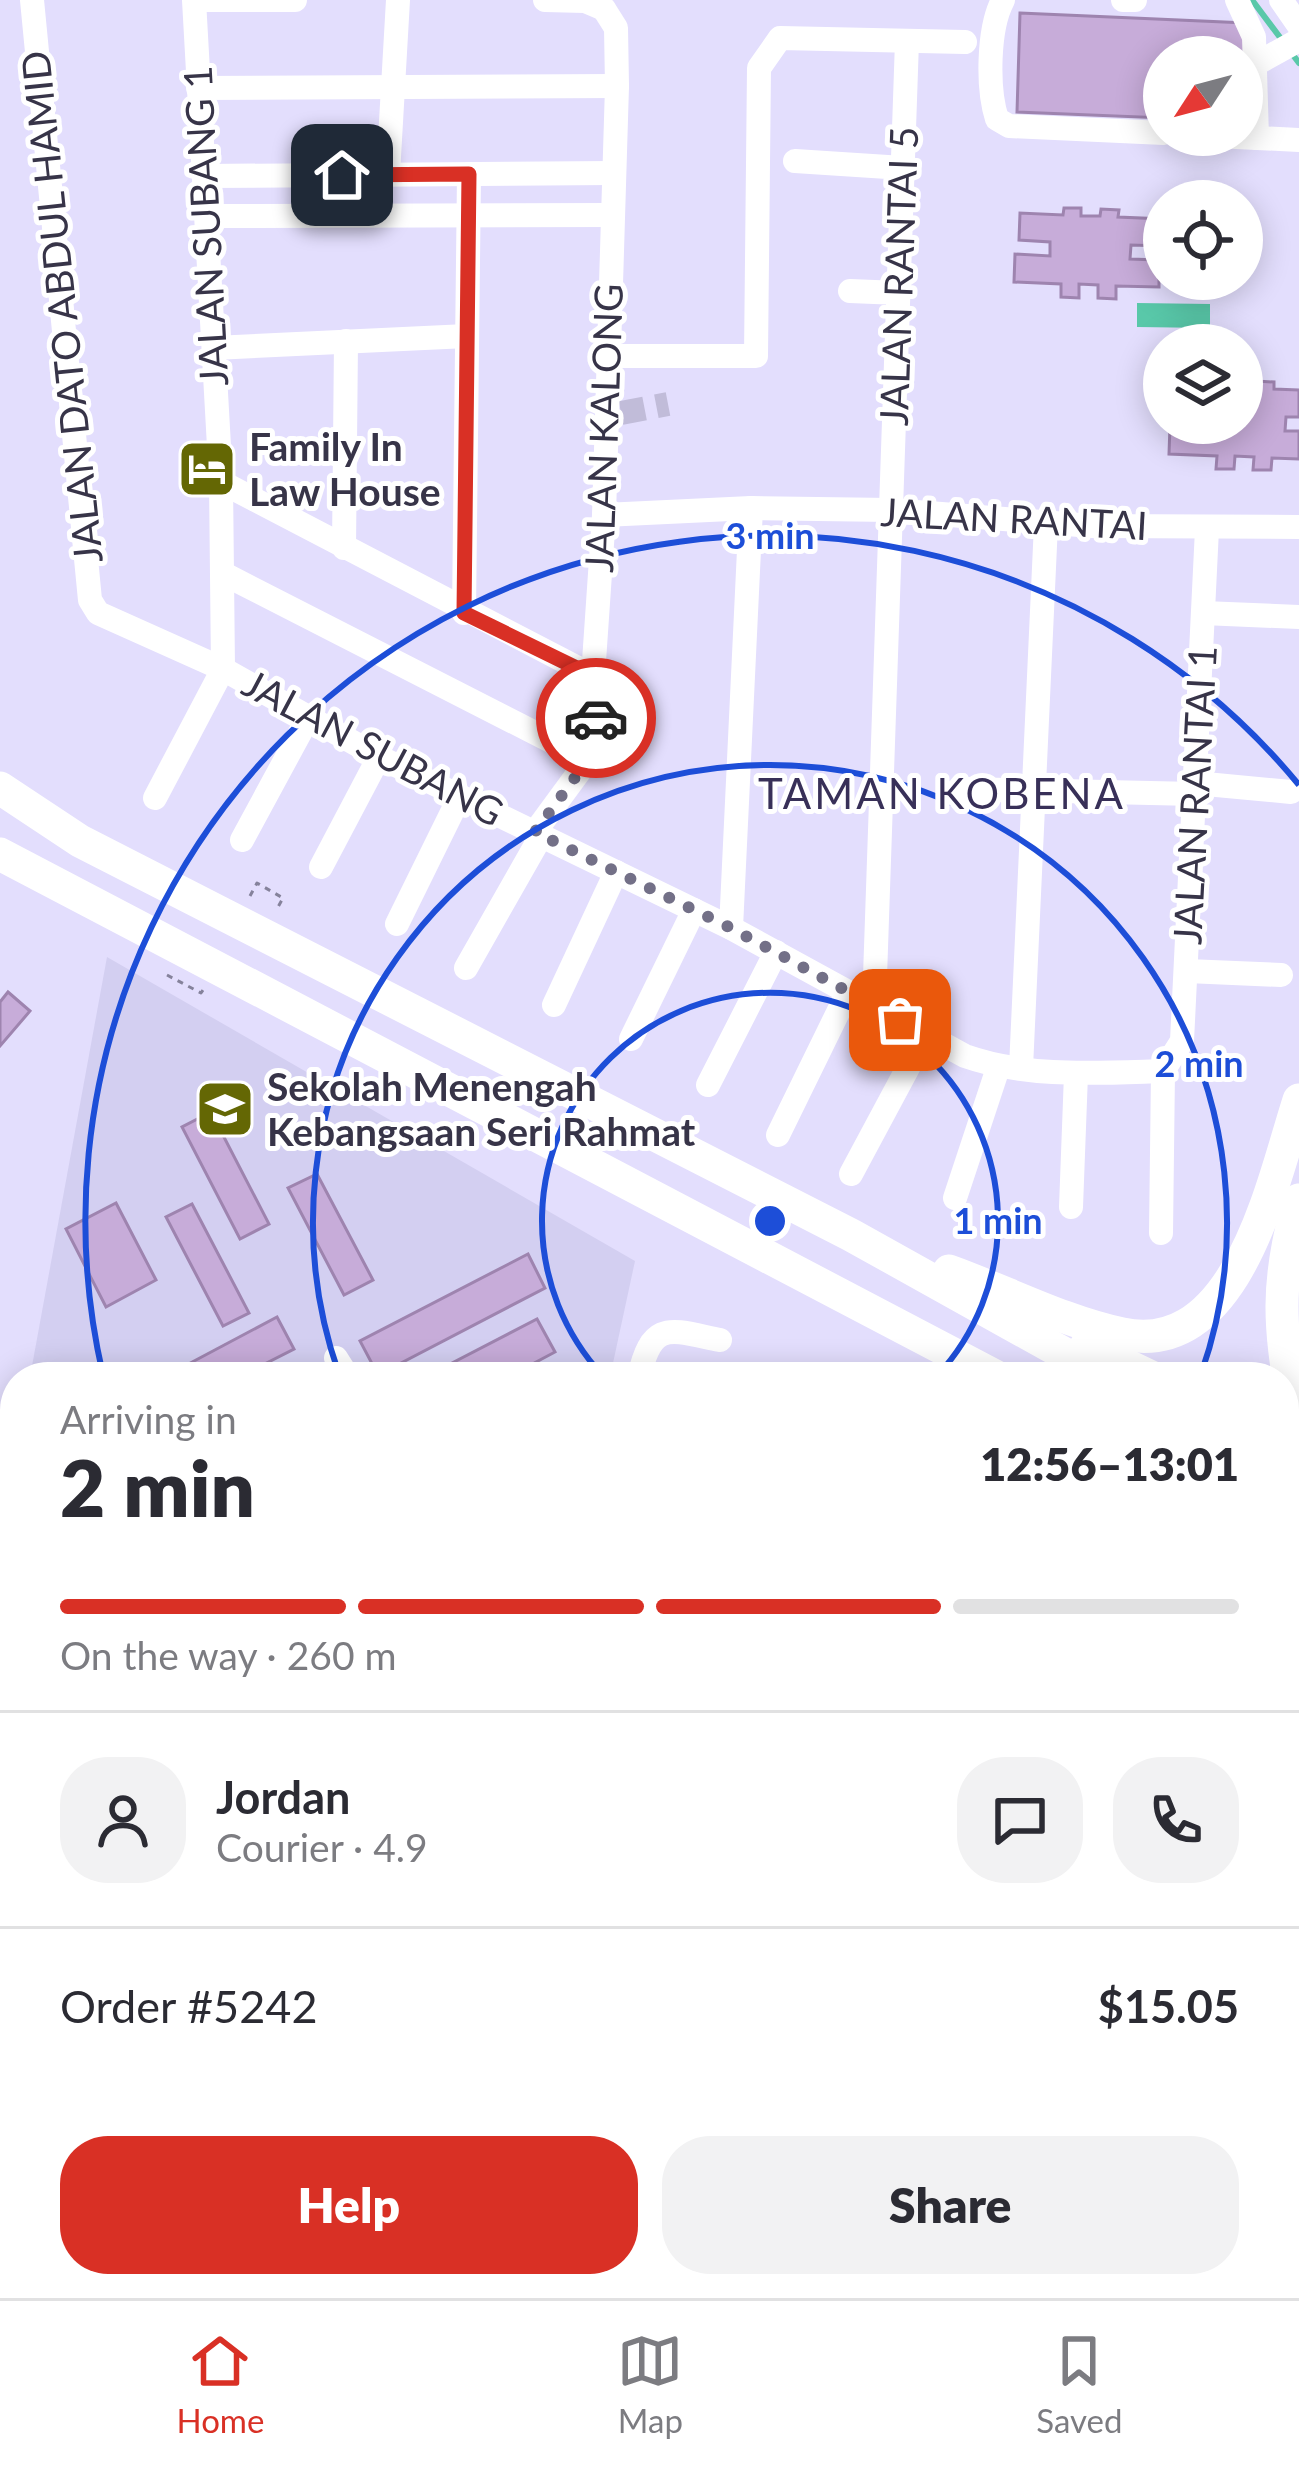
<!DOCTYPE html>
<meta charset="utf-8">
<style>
:root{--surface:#fff;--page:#f2f2f3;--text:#2b2b33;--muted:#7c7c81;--line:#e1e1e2;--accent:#d93025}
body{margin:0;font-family:Lato,sans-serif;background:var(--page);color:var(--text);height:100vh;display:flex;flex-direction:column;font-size:45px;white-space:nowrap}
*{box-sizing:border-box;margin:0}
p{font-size:39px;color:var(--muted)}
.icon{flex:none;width:66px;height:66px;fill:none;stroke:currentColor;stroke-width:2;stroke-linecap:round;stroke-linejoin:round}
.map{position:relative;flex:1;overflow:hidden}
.panel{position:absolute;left:0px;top:1362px;width:1299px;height:936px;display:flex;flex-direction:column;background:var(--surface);border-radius:48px 48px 0 0;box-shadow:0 6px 30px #0003}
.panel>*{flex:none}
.needle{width:78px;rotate:234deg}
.buttons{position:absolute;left:1143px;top:36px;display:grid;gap:24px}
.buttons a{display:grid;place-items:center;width:120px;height:120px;border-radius:50%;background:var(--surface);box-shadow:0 6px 30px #0003;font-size:60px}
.pin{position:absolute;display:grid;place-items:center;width:102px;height:102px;color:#fff;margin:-51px;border-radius:24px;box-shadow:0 6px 18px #0006}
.courier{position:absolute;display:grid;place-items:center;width:120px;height:120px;margin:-60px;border:9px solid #d93025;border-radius:50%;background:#fff;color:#222;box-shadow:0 3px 15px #0007}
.head em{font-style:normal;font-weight:800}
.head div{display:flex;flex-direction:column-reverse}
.head{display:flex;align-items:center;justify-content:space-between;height:204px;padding:0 60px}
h1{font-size:78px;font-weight:800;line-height:90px}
.bar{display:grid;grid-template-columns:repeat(4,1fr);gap:18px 12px;align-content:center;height:144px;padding:0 60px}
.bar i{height:15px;border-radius:9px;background:var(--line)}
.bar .selected{background:var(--accent)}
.bar p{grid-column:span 4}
.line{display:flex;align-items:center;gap:30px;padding:0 60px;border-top:3px solid var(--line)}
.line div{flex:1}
.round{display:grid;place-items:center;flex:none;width:126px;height:126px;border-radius:48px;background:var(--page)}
.cta{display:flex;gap:24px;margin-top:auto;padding:24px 60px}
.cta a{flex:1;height:138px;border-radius:48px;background:var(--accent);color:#fff;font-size:48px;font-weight:800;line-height:138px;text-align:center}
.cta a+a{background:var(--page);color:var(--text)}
.tabs{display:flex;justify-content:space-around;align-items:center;height:168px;border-top:3px solid var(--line);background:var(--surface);font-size:33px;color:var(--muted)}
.tabs a{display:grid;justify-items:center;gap:6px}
.tabs .selected{color:var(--accent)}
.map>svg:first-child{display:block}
</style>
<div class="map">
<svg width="1299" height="2298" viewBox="0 0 1299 2298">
<rect width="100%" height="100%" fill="#e3defd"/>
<g fill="#d3cff1">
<polygon points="107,957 635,1261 610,1377 30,1377"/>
<polygon points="15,1469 15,1824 0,1821"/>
</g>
<polygon fill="#59c8a9" points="1137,303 1210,304 1210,328 1137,327"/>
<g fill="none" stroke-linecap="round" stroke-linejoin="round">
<g stroke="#59c8a9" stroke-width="6">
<polyline points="1252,0 1282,40"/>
<polyline points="1290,51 1299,63"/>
</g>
</g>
<g fill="#c7acd9" stroke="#9e84af" stroke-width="3">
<polygon points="1020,13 1246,23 1244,121 1242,57 1164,57 1164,118 1017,112"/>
<polygon points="1064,208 1081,208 1081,216 1100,216 1101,209 1119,210 1118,217 1164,219 1163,246 1131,245 1130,259 1159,260 1159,287 1116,286 1116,299 1098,298 1098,285 1079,284 1079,298 1061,297 1061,284 1014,282 1015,254 1050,256 1050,242 1019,240 1020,213 1063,215"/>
<polygon points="1256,381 1274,382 1274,389 1299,390 1299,417 1286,417 1285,431 1299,431 1299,459 1272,458 1271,470 1253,470 1254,457 1235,456 1234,469 1216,469 1217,456 1169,454 1170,426 1242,423 1242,388 1256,388"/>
<polygon points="8,992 30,1011 0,1046 0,1002"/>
<polygon points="211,1112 269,1224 240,1239 182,1127"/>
<polygon points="317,1174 373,1280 344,1295 288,1188"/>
<polygon points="116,1203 156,1280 106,1307 66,1229"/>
<polygon points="192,1204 249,1313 223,1326 166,1217"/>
<polygon points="528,1254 545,1288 378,1375 360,1341"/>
<polygon points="277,1317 294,1349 239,1377 164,1377"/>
<polygon points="537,1319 555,1352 508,1377 425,1377"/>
</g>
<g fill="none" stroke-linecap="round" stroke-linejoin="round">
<polyline stroke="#c1bcd9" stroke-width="24" stroke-dasharray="24 12" stroke-linecap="butt" points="621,413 668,404"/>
<g stroke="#85829b" stroke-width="3" stroke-dasharray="6 6" stroke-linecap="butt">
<polyline points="250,896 257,883 283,898 277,909"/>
<polyline points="167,975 201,993 203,990"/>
<polyline points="0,1516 15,1512"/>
</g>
<g stroke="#fff" stroke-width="24">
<path d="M32 0 90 600 98 613 223 669 379 757 731 928 965 1056C1027 1078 1097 1073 1163 1071L1182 1041 1207 529"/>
<polyline points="204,0 295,0"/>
<polyline points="545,0 585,1 604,9"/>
<path d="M1003 0C988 28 987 88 997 119L1009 126 1164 133"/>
<polyline points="1123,0 1135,0"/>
<polyline points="1237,0 1254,37 1257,138"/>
<polyline points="1281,0 1299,26"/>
<polyline points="1254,65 1299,40"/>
<polyline points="198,88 617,86"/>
<polyline points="1195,135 1299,140"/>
<polyline points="795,161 903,168"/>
<polyline points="388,174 398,0"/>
<polyline points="205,176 613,173"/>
<polyline points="207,216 612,215"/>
<polyline points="850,291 899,293"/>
<polyline points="214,348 467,336"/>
<polyline points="606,356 756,356 759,68 780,38 965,42"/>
<polyline points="221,482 593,676"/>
<polyline points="604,515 751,508 891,510 1092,526 1299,527"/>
<polyline points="344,548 346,341"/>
<polyline points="222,573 586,759"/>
<polyline points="464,613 469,174"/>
<polyline points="1203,613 1299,617"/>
<polyline points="1195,783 1291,792"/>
<polyline points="965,789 1195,794"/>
<polyline points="155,798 223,669 221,482 194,0"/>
<polyline points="535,832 582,768 597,709 593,676 604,515 617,86 616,28 604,9"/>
<polyline points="242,840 308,718"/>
<polyline points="321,867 379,757"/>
<polyline points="397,924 460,796"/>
<polyline points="731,928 751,508"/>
<polyline points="466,968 541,836"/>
<polyline points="1187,971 1281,975"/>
<polyline points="554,1005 616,872"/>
<polyline points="874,1006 907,41"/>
<polyline points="631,1039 694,910"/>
<polyline points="1021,1068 1046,524"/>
<polyline points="708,1085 776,952"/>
<polyline points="778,1135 848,992"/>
<polyline points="851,1174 926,1034"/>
<polyline points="955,1198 998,1068"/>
<polyline points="1071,1207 1076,1074"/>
<polyline points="1161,1233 1163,1071"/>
<polyline points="336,1358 348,1377"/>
<polyline points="158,1377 158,1374"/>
<path d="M639 1377C652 1319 670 1330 720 1340"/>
<polyline points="0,1846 15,1849"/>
<polyline points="0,2013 15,2015"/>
<polyline points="1284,2251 1299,2267"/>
</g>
<g stroke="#fff" stroke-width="33">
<polyline points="0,788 80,841 851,1235 1106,1377"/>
<polyline points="0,854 997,1377"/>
<path d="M1299 1200C1269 1306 1285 1344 1299 1449"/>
<path d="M949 1271C1005 1291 1064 1322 1122 1334 1238 1359 1273 1180 1299 1100"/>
<polyline points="1086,1346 1151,1377"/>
<polyline points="1284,1551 1299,1479"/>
<polyline points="1284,1687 1299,1621"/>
<polyline points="1284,1812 1299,1752"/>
<polyline points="1284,1959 1299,1899"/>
<polyline points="1284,2009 1299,1954"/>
<polyline points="1284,2153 1299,2099"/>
<polyline points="1284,2226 1299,2185"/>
<polyline points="1040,2298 1045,2283"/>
<polyline points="1066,2298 1072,2283"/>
<polyline points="1113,2298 1118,2283"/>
<polyline points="1150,2298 1154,2283"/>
<polyline points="1212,2298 1216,2283"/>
<polyline points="1257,2298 1263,2283"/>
</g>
</g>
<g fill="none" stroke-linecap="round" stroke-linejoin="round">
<polyline stroke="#737087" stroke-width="12" stroke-dasharray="0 21.6" points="596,718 582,768 535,832 731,928 900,1020"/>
<polyline stroke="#d93025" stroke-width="15" points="342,175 469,174 464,613 593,676 596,718"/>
</g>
<g fill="none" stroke="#1d4ed8" stroke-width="6">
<path d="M603 1376A228 228 0 1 1 937 1376"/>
<path d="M339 1374A457 457 0 1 1 1201 1374"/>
<path d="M103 1375A685 685 0 0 1 1299 785"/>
</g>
<defs>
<g id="hotel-square" transform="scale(3)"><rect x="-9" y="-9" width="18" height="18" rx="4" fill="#646704" stroke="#fff"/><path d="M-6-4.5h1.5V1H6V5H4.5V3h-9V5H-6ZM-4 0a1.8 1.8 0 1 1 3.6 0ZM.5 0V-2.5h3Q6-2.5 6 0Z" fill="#fff"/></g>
<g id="school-square" transform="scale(3)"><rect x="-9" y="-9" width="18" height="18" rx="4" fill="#646704" stroke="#fff"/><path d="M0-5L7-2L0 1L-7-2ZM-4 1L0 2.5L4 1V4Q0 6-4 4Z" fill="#fff"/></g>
</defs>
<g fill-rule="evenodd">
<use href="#hotel-square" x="207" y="469"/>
<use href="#school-square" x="225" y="1109"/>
</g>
<g text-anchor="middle" stroke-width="10" stroke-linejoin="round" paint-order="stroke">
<g font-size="39" fill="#373448" stroke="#fff">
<text transform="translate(206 226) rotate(-93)" y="14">JALAN SUBANG 1</text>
<text transform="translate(899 276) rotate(-88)" y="14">JALAN RANTAI 5</text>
<text transform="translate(62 307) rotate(-96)" y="14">JALAN DATO ABDUL HAMID</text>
<text transform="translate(604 428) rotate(-88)" y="14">JALAN KALONG</text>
<text transform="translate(1014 519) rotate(3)" y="14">JALAN RANTAI</text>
<text transform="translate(373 748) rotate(28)" y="14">JALAN SUBANG</text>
<text transform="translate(1195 795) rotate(-87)" y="14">JALAN RANTAI 1</text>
</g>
<g font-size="39" font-weight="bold" fill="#373448" stroke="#fff" text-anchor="start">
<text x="249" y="461">Family In<tspan x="249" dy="45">Law House</tspan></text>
<text x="267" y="1101">Sekolah Menengah<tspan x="267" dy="45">Kebangsaan Seri Rahmat</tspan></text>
</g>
<g font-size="42" letter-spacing="3" fill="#383058" stroke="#fff">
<text x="942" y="809">TAMAN KOBENA</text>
</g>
</g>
<circle cx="770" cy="1221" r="18" fill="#1d4ed8" stroke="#fff" stroke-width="6"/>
<g font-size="36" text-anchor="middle" font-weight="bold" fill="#1d4ed8" stroke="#fff" stroke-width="10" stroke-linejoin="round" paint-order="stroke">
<text x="770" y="549">3 min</text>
<text x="1199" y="1077">2 min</text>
<text x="998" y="1234">1 min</text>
</g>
</svg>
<div class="buttons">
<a><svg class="needle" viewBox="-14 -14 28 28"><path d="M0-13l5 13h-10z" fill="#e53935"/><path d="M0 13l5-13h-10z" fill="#7c7c81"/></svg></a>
<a><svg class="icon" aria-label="locate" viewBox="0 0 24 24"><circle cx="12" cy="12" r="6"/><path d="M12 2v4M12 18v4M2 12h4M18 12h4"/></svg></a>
<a><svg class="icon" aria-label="layers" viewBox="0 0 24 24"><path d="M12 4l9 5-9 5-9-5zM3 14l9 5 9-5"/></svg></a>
</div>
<div class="pin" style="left:900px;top:1020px;background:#ea580c"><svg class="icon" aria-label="bag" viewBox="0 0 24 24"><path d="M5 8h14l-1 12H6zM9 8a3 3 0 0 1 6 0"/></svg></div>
<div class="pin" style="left:342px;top:175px;background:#1f2937"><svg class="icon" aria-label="home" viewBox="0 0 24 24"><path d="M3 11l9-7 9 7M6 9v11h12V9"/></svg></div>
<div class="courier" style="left:596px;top:718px"><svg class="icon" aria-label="car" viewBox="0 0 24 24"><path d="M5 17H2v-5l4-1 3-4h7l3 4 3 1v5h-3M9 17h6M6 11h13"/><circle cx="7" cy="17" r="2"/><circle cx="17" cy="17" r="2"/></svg></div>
<section class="panel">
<div class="head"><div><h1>2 min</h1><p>Arriving in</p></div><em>12:56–13:01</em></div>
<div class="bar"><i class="selected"></i><i class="selected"></i><i class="selected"></i><i></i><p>On the way · 260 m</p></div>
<div class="line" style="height:216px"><a class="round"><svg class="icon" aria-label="person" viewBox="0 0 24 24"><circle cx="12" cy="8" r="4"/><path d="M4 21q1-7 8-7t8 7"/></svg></a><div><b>Jordan</b><p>Courier · 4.9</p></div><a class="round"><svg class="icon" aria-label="chat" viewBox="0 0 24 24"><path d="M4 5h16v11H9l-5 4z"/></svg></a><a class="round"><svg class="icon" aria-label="phone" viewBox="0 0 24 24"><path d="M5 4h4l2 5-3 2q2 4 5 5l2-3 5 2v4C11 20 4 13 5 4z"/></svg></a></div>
<div class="line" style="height:156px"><div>Order #5242</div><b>$15.05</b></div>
<div class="cta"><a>Help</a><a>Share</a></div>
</section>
</div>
<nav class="tabs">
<a class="selected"><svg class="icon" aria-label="home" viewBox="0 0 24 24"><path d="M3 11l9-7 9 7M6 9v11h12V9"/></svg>Home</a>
<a><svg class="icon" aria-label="map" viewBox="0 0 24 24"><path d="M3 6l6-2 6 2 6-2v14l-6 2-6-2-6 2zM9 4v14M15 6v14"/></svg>Map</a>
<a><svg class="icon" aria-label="saved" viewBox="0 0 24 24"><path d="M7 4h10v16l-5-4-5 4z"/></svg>Saved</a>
</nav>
